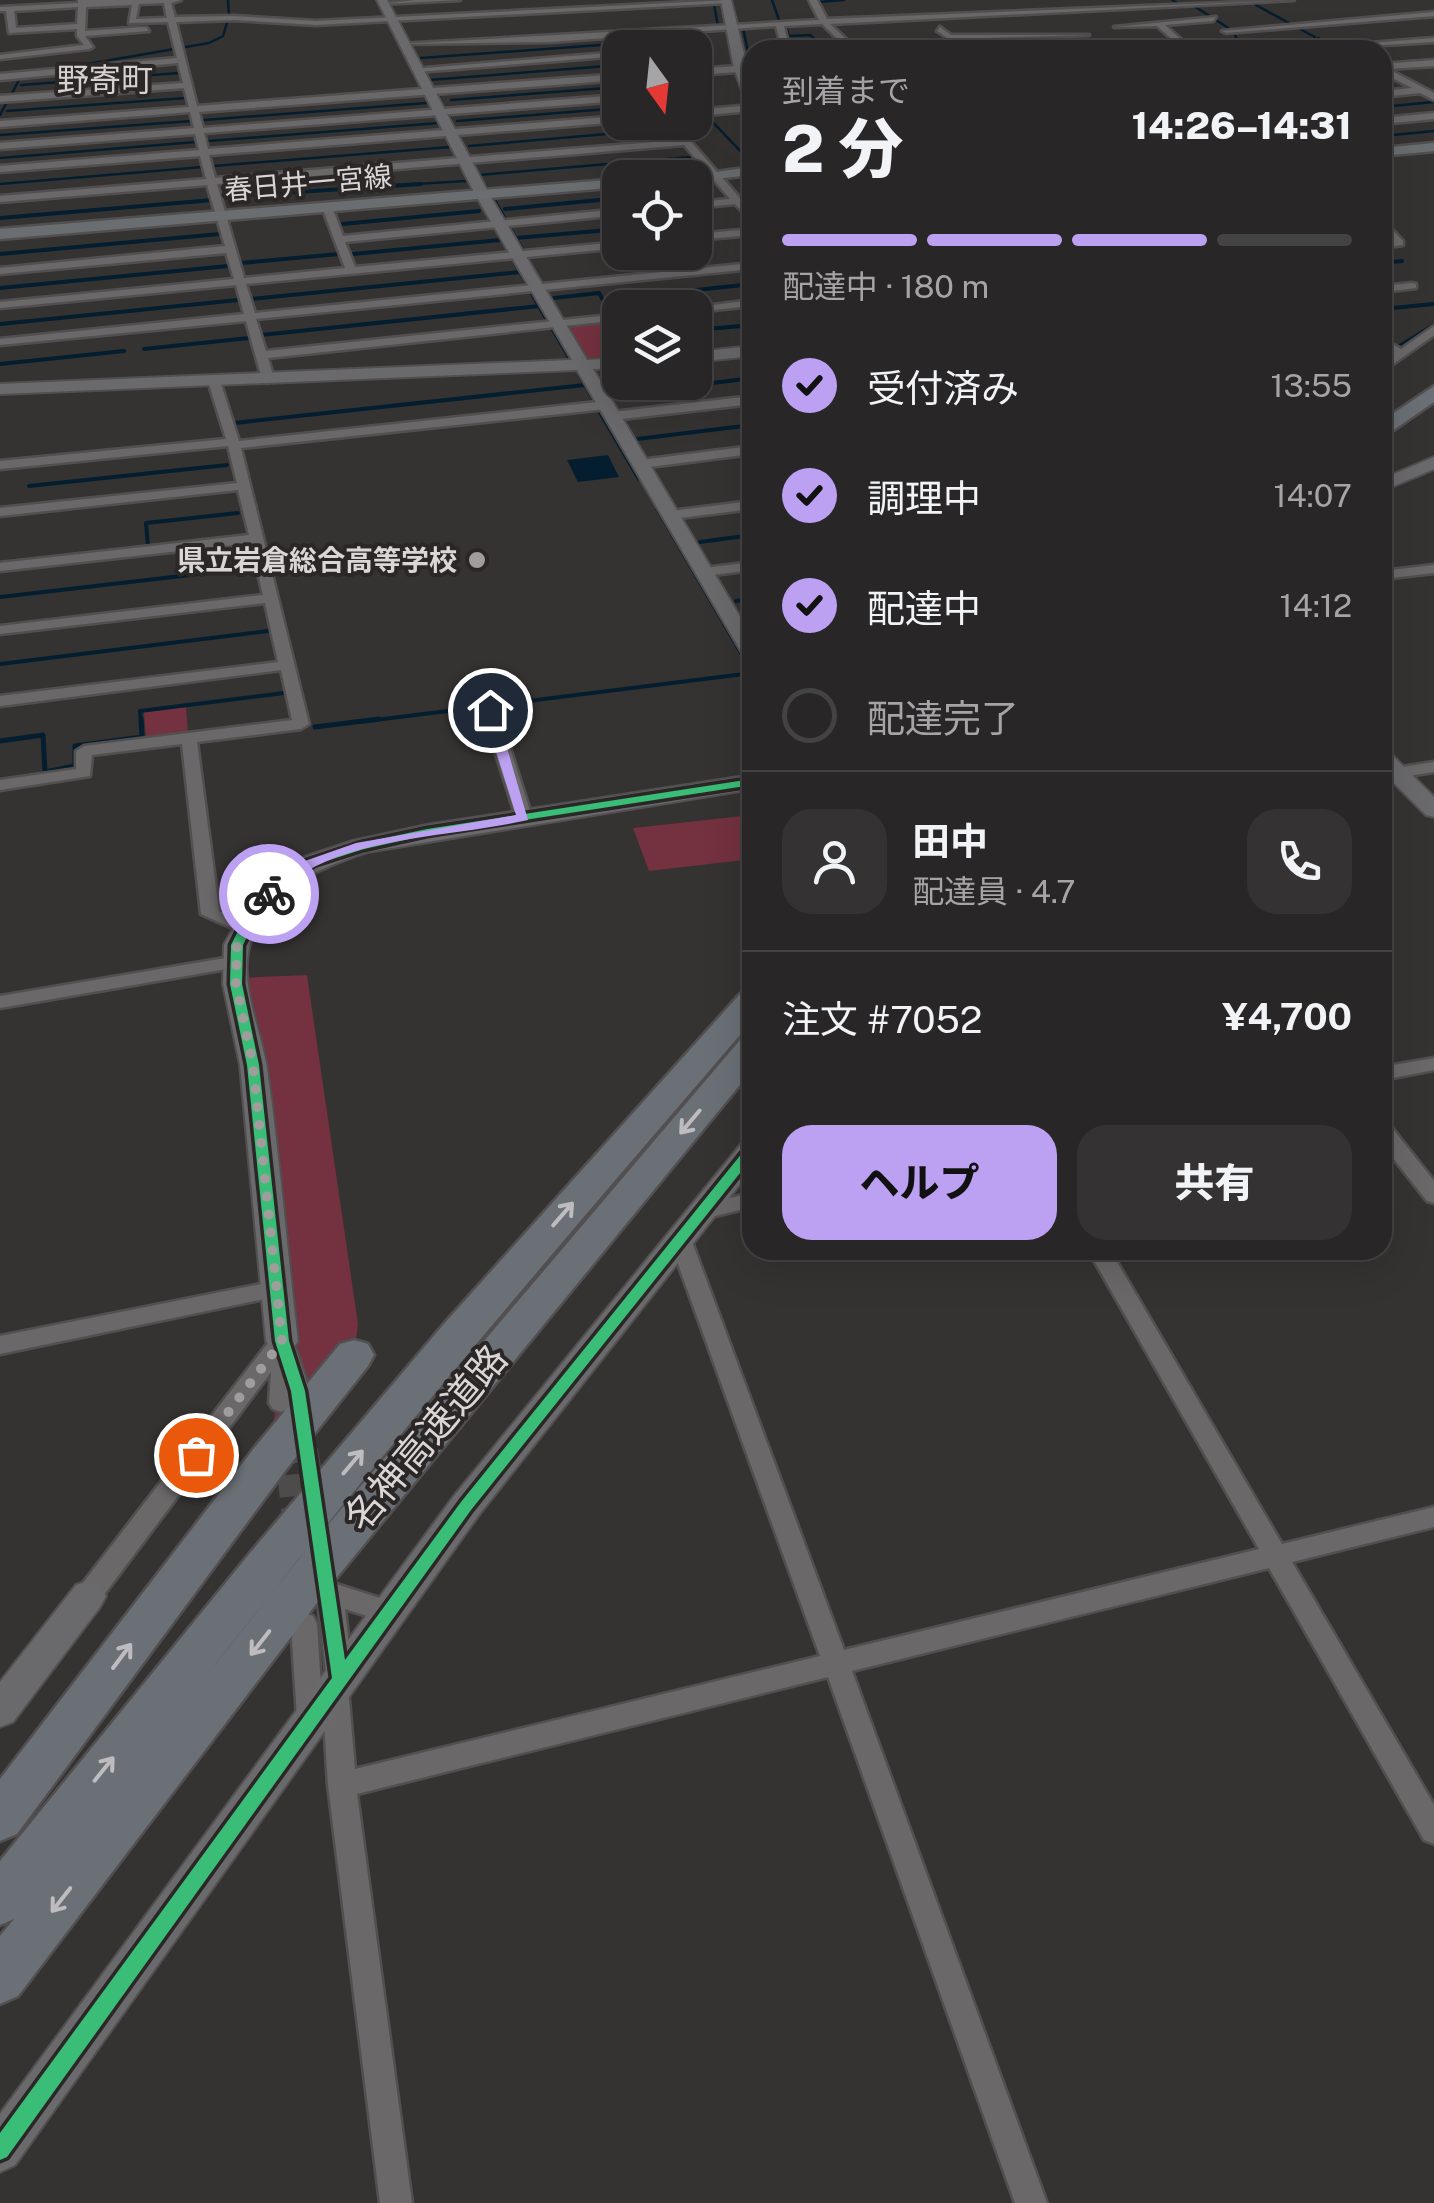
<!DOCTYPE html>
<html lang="ja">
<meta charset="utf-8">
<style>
:root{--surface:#282626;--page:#343232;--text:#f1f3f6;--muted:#a5a5a7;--line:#444343;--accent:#bca0f2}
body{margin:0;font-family:"Public Sans","Noto Sans JP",sans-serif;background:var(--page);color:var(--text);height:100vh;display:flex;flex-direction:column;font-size:38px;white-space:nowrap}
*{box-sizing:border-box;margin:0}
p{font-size:32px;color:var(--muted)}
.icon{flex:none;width:55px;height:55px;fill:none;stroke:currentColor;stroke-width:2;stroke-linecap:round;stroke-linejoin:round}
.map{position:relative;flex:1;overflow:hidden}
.drawer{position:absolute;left:742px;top:40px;width:650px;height:1220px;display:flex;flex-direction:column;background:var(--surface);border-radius:30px;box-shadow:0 10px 40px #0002,0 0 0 2px var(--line)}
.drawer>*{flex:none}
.needle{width:65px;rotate:165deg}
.buttons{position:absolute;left:602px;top:30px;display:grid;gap:20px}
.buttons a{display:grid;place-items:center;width:110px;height:110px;border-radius:20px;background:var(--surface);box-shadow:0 10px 40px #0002,0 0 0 2px var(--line);font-size:50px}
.pin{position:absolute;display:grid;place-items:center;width:85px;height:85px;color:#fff;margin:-42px;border:5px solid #fff;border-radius:50%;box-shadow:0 2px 10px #0007}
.courier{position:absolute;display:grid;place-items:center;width:100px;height:100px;margin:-50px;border:8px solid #bca0f2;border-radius:50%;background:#fff;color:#222;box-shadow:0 2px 12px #0007}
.head em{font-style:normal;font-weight:800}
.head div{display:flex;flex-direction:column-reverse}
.head{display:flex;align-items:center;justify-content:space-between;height:170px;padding:0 40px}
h1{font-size:65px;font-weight:800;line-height:75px}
.bar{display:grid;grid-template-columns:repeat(4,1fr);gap:15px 10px;align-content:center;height:120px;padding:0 40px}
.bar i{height:12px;border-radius:8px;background:var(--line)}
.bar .on{background:var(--accent)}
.bar p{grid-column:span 4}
.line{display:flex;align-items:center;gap:25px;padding:0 40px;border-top:2px solid var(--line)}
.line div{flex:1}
.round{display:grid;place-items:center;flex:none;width:105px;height:105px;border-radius:30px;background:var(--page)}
ol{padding:0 40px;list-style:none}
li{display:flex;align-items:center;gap:30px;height:110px}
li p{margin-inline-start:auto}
li .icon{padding:10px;border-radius:50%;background:var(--accent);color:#111;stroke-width:4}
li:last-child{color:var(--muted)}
li i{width:55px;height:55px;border:5px solid var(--line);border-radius:50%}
.primary-button{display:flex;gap:20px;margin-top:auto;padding:20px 40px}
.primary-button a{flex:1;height:115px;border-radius:30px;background:var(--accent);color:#111;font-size:40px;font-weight:800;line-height:115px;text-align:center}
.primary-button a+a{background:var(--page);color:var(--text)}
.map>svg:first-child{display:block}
</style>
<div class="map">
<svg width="1434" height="2203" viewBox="0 0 1434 2203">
<rect width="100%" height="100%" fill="#353232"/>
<g fill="#74313f">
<polygon points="620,319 620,356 587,358 569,326"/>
<polygon points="186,707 188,733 146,738 144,712"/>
<polygon points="752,815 752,859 649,871 633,828"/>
<polygon points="307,975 358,1324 354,1355 270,1459 282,1341 236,978"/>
</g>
<polygon fill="#051e2f" points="608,455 619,477 578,482 567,460"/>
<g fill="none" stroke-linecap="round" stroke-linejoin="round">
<g stroke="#051e2f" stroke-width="2.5">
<polyline points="228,0 229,17"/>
<polyline points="772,0 780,23 776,24"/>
<polyline points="1172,0 1177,3"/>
<polyline points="818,2 844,0"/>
<polyline points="714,5 718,26"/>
<polyline points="1256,5 1289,23"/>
<polyline points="1194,6 1230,29"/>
<polyline points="786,26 789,36 810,35 827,50"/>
<polyline points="743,28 751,66"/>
<polyline points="1298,28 1315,37"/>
<polyline points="1234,33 1242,50"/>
<polyline points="1318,38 1331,46"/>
<polyline points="687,48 682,31 689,30"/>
<polyline points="421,58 641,42"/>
<polyline points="70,67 209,43 223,36 228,19"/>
<polyline points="1382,73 1412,89"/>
<polyline points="695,76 705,109"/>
<polyline points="21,85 179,73"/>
<polyline points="434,88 429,80 620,65"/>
<polyline points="438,94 445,109"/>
<polyline points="10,97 19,80 28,75"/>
<polyline points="451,100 620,87"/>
<polyline points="1382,107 1434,102"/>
<polyline points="7,111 186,98"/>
<polyline points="448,113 456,130"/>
<polyline points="705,114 748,159"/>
<polyline points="0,115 8,100"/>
<polyline points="204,120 427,103"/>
<polyline points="457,121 620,108"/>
<polyline points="0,135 192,121"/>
<polyline points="459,135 470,157"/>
<polyline points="1382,136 1434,131"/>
<polyline points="208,141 439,123"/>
<polyline points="469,146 665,129"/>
<polyline points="0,158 196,142"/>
<polyline points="473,162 485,186"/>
<polyline points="214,166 450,147"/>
<polyline points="479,175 691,157"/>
<polyline points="0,184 203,167"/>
<polyline points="383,186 466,181"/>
</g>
<g stroke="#051e2f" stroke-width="4">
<polyline points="484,184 486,188"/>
<polyline points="221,197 421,184"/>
<polyline points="494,200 506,221"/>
<polyline points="505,209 620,198"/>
<polyline points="0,218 213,200"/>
<polyline points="342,224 479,211"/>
<polyline points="509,227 524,252"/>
<polyline points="516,238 620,229"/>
<polyline points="0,254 220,234"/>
<polyline points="353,254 500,240"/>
<polyline points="513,259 528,286"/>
<polyline points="241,263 339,254"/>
<polyline points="1382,263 1402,261"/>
<polyline points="0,288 228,266"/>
<polyline points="531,292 547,320"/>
<polyline points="667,293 679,308"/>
<polyline points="554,298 599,293 603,300 752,284"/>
<polyline points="251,299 520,272"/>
<polyline points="1382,309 1434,304"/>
<polyline points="0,324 238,300"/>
<polyline points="552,328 570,359"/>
<polyline points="695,330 752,325"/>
<polyline points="261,335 540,306"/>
<polyline points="1398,347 1434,325"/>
<polyline points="144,349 249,338"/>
<polyline points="1382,359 1392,353 1385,348"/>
<polyline points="0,364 124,351"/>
<polyline points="579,374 594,400"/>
<polyline points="611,396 752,378"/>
<polyline points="598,409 639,479"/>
<polyline points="234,423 585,385"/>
<polyline points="637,439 752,425"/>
<polyline points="29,486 227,465"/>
<polyline points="657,508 752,672"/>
<polyline points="700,542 752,535"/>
<polyline points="148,546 146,523 238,513"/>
<polyline points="0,597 251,568"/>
<polyline points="736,601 752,599"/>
<polyline points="0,664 268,631"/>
<polyline points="141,722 140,711 284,693"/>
<polyline points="359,722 752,673"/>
</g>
<g stroke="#051e2f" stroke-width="5">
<polyline points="315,727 379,719"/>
<polyline points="0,741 43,735 45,772 75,766 75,746 142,737 141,719"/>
</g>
<g stroke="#4e4b4b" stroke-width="22" stroke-dasharray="22 11" stroke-linecap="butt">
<polyline points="302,1417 316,1507"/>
<polyline points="285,1442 294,1528"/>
</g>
<g stroke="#524f50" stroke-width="5">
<g id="street">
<path d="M78 0H181L171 3 175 17 234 16 316 21 729 0 726 3 316 25 234 20 176 22 197 106 620 74V80L199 112 203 128 620 95V101L204 133 208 149 620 116V122L209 155 215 178 679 140 665 122H674L752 212V221L735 204 695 208V202L730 199 684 145 217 184 244 278 345 268 322 207 327 204 332 207 343 236 620 209V215L345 242 355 267 620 242V248L246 284 255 313 752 263V269L256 319 266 351 620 314V320L268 358 274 379 268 383 262 379 246 321 0 345V339L244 314 236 285 0 308V302L234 279 226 253 0 274V268L225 246 207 185 0 202V196L206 179 200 156 0 172V166L199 150 195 134 0 149V143L194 128 190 112 0 127V121L189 107 184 88 0 102V96L183 83 178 63 0 80V74L177 58 168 22 129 23 132 5 86 7 85 31 146 27 149 31 85 36 93 47 89 49 0 59V55L84 45 77 36V29L9 33 6 11H0V7L78 3ZM164 3 167 18 136 19 139 4ZM78 7 77 24 16 28 14 11Z"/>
<polygon points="415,0 460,0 380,4"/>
<polygon points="809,0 817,0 827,19 1294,0 830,24 858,50 849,50 822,24 784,26 790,50 782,50 776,26 549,42 400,44 819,20"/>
<polygon points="1434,12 1434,16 1226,33 1222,31"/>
<polygon points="1216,17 1213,21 1165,25 1193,50 1184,50 1157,26 1114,27"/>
<polygon points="940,27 951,35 1089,35 949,39 937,31"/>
<polygon points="1434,38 1434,42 1301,50 1305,48"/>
<polygon points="620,52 620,56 417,72 413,69"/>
<polygon points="1434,60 1434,66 1388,69 1434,93 1434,100 1420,93 1382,97 1382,91 1412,88 1382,73 1382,64"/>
<polygon points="752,65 752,71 695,75 695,69"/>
<polygon points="752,105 752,111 695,116 695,110"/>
<polygon points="1434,113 1434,119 1382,124 1382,118"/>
<polygon points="1382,219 1403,241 1403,245 1382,248 1382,242 1392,241 1382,229"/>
<polygon points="752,229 752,235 695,240 695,234"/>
<polygon points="1412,283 1416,284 1416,288 1382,292 1382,286"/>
<polygon points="752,300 752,306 695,312 695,308 690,308"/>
<polygon points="1434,326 1434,335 1382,372 1382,363 1393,355 1382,347 1382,338 1401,349"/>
<polygon points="214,377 220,381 239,441 606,401 612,405 606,409 241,448 309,724 301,729 197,742 219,911 251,925 254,929 251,933 245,934 201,914 182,744 92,755 90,776 0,790 0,780 76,769 76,751 84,746 292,720 281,670 0,706 0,696 278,662 265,603 0,634 0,626 263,595 251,543 0,571 0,563 249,535 238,490 0,516 0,508 237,483 228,446 0,469 0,461 226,439 208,381"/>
<polygon points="752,396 752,404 613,420 607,416 613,412"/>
<polygon points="752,446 752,454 641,468 635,464 641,460"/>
<polygon points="752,501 752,509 671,519 664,515 671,511"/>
<polygon points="752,562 752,570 705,576 698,572 705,568"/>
<polygon points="1434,565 1434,573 1382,579 1382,571"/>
<polygon points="490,705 498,710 532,817 530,821 524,822 516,817 482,710"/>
<polygon points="1434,762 1434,772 1382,780 1382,770"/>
<polygon points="237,956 244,958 246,962 244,966 0,1008 0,996"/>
<polygon points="1434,1058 1434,1070 1382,1080 1382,1067"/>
<polygon points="1382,1122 1389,1124 1434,1181 1434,1203 1427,1201 1382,1144"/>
<polygon points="752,1193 752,1207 703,1219 695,1216 692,1211 695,1206"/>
<polygon points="680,1231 688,1234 691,1239 844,1650 1259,1549 1088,1250 1110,1250 1282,1544 1434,1507 1434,1527 1292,1562 1434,1805 1434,1844 1424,1840 1269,1568 852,1671 1047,2203 1015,2203 828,1677 357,1794 412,2203 380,2203 328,1785 322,1689 327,1680 317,1593 321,1585 330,1582 389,1601 398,1604 402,1612 398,1620 389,1623 345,1609 353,1679 348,1688 355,1769 820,1656 669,1239 672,1234"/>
<polygon points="276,1281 284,1283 287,1289 284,1295 0,1354 0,1336"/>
<polygon points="282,1332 290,1335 293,1341 310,1391 306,1397 293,1398 289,1409 281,1412 273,1409 269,1403 271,1372 97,1604 88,1607 79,1604 75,1596 79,1588 274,1335"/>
<polygon points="304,1613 313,1616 317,1624 323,1718 320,1727 310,1730 300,1727 297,1718 291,1624 295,1616"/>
</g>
</g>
<g stroke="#524f50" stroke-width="4">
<g id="secondary">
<polygon points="377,0 387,0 489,194 587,360 620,358 620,368 593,369 752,637 752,659 742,653 577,370 0,394 0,384 572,360 475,194"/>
<polygon points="721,0 731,0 752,87 752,105 746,102 734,68"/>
<polygon points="752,346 752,356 695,362 695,352"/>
<polygon points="1434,457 1434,469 1382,491 1382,479"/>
<polygon points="1382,751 1390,753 1434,797 1434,817 1426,815 1382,771"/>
<path d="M752 775V789L367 852C318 868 271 889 251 941 237 980 261 1030 267 1068 280 1159 287 1250 298 1341L293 1349 282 1353 271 1349 266 1341 240 1065 223 984 224 945 244 908 265 884 302 858 353 841 427 825Z"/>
<polygon points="752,1140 752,1169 478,1516 15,2165 0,2172 0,2114 454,1496 742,1143"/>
<polygon points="88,1581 100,1585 106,1596 100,1607 13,1722 0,1727 0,1682 76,1585"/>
</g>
</g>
<g stroke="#524f50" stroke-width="5">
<g id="primary">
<polygon points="1434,143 1434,151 1382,156 1382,148"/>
<polygon points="752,167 752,175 695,181 695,178 672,178"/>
<polygon points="620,179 620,187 0,239 0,229"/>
</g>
</g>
<g stroke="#524f50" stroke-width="5">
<g id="highway">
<polygon points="1434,386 1434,402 1382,438 1382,421"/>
<path d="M752 991V1021C567 1236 382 1451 207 1675L297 1561 740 1040 752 1037V1070L329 1587 18 1996 0 2004V1936L14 1919 0 1925V1861L250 1553 443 1325 740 994Z"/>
<polygon points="354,1340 368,1344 374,1355 368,1366 285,1471 17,1834 0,1841 0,1779 255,1447 340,1344"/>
</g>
</g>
<use href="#street" fill="#6a6868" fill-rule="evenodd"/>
<use href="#secondary" fill="#6a6a6d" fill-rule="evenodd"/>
<use href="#primary" fill="#6a6e71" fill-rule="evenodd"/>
<use href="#highway" fill="#6a7076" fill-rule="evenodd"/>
<g stroke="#2c2727" stroke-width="7">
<polygon id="cycleway" points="752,779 752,785 427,835 364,849 314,865 278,891 258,914 243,945 242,984 259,1065 289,1341 305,1391 345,1660 461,1502 747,1147 752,1146 752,1158 471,1510 7,2157 0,2160 0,2133 332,1678 291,1391 275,1341 247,1065 230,984 231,945 247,913 270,887 306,861 357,844 427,829"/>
</g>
<use href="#cycleway" fill="#3abd76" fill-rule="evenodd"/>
</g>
<defs><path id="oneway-shaft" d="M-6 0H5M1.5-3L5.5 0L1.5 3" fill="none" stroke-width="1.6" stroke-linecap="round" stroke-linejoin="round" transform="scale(2.5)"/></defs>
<g stroke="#bebcbf">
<use href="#oneway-shaft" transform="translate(690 1122) rotate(130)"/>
<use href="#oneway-shaft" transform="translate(563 1214) rotate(-49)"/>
<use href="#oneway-shaft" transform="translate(353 1462) rotate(-50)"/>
<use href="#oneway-shaft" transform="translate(260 1643) rotate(128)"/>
<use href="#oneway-shaft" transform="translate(122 1656) rotate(-53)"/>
<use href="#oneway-shaft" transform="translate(104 1769) rotate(-51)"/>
<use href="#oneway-shaft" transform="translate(61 1900) rotate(128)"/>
</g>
<path fill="#bca0f2" d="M490 706 496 710 528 820C462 835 376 836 316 866 299 875 284 899 264 897V891L305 861 356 843 516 815 483 710Z"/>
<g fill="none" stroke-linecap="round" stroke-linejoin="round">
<polyline stroke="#a09d9d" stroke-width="10" stroke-dasharray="0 18" points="196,1455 282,1341 253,1065 236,984 237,946 252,913 269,894"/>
</g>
<circle fill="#a09d9d" stroke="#2c2727" stroke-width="4" cx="477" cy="560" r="10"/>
<g text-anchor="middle" stroke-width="8" stroke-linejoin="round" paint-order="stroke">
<g font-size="28" fill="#dad6d7" stroke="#2c2727">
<text transform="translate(308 183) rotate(-5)" y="10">春日井一宮線</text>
</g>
<g font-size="28" font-weight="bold" fill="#dad6d7" stroke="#2c2727" text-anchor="end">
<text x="457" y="570">県立岩倉総合高等学校</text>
</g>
<g font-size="32" fill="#d8d1d2" stroke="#2c2727">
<text x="105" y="91">野寄町</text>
</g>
<g font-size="38" fill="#dad6d7" stroke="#2c2727">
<text transform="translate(426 1438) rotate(-50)" y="13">名神高速道路</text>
</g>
</g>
</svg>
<div class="buttons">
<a><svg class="needle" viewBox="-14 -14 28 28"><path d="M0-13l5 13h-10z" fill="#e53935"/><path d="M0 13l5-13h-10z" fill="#a5a5a7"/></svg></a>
<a><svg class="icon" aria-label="locate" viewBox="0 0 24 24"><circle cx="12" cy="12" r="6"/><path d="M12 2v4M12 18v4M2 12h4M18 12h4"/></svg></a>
<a><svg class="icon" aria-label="layers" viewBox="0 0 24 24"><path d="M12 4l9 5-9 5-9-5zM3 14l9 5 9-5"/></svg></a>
</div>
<div class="pin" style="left:196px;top:1455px;background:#ea580c"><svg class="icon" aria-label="bag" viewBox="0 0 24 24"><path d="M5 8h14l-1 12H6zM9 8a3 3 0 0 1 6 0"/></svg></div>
<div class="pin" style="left:490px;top:710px;background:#1f2937"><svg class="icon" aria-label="home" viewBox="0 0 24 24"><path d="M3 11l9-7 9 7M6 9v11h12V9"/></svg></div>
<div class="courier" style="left:269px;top:894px"><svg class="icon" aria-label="bike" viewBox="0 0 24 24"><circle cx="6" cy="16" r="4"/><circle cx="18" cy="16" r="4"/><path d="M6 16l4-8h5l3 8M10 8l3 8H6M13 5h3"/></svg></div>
<section class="drawer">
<div class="head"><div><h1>2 分</h1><p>到着まで</p></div><em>14:26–14:31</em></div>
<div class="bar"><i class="on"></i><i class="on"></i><i class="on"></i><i></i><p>配達中 · 180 m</p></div>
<ol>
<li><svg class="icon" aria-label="check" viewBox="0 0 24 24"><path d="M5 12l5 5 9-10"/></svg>受付済み<p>13:55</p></li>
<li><svg class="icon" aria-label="check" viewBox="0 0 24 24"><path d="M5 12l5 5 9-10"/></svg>調理中<p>14:07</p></li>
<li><svg class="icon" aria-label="check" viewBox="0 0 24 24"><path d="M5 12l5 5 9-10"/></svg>配達中<p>14:12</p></li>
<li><i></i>配達完了</li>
</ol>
<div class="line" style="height:180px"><a class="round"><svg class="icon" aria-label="person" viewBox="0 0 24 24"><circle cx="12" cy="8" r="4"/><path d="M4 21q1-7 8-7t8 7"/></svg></a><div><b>田中</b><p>配達員 · 4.7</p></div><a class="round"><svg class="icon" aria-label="phone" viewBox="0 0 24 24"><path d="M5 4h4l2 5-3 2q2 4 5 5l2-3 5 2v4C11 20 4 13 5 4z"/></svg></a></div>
<div class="line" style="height:130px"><div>注文 #7052</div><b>¥4,700</b></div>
<div class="primary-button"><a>ヘルプ</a><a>共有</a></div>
</section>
</div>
